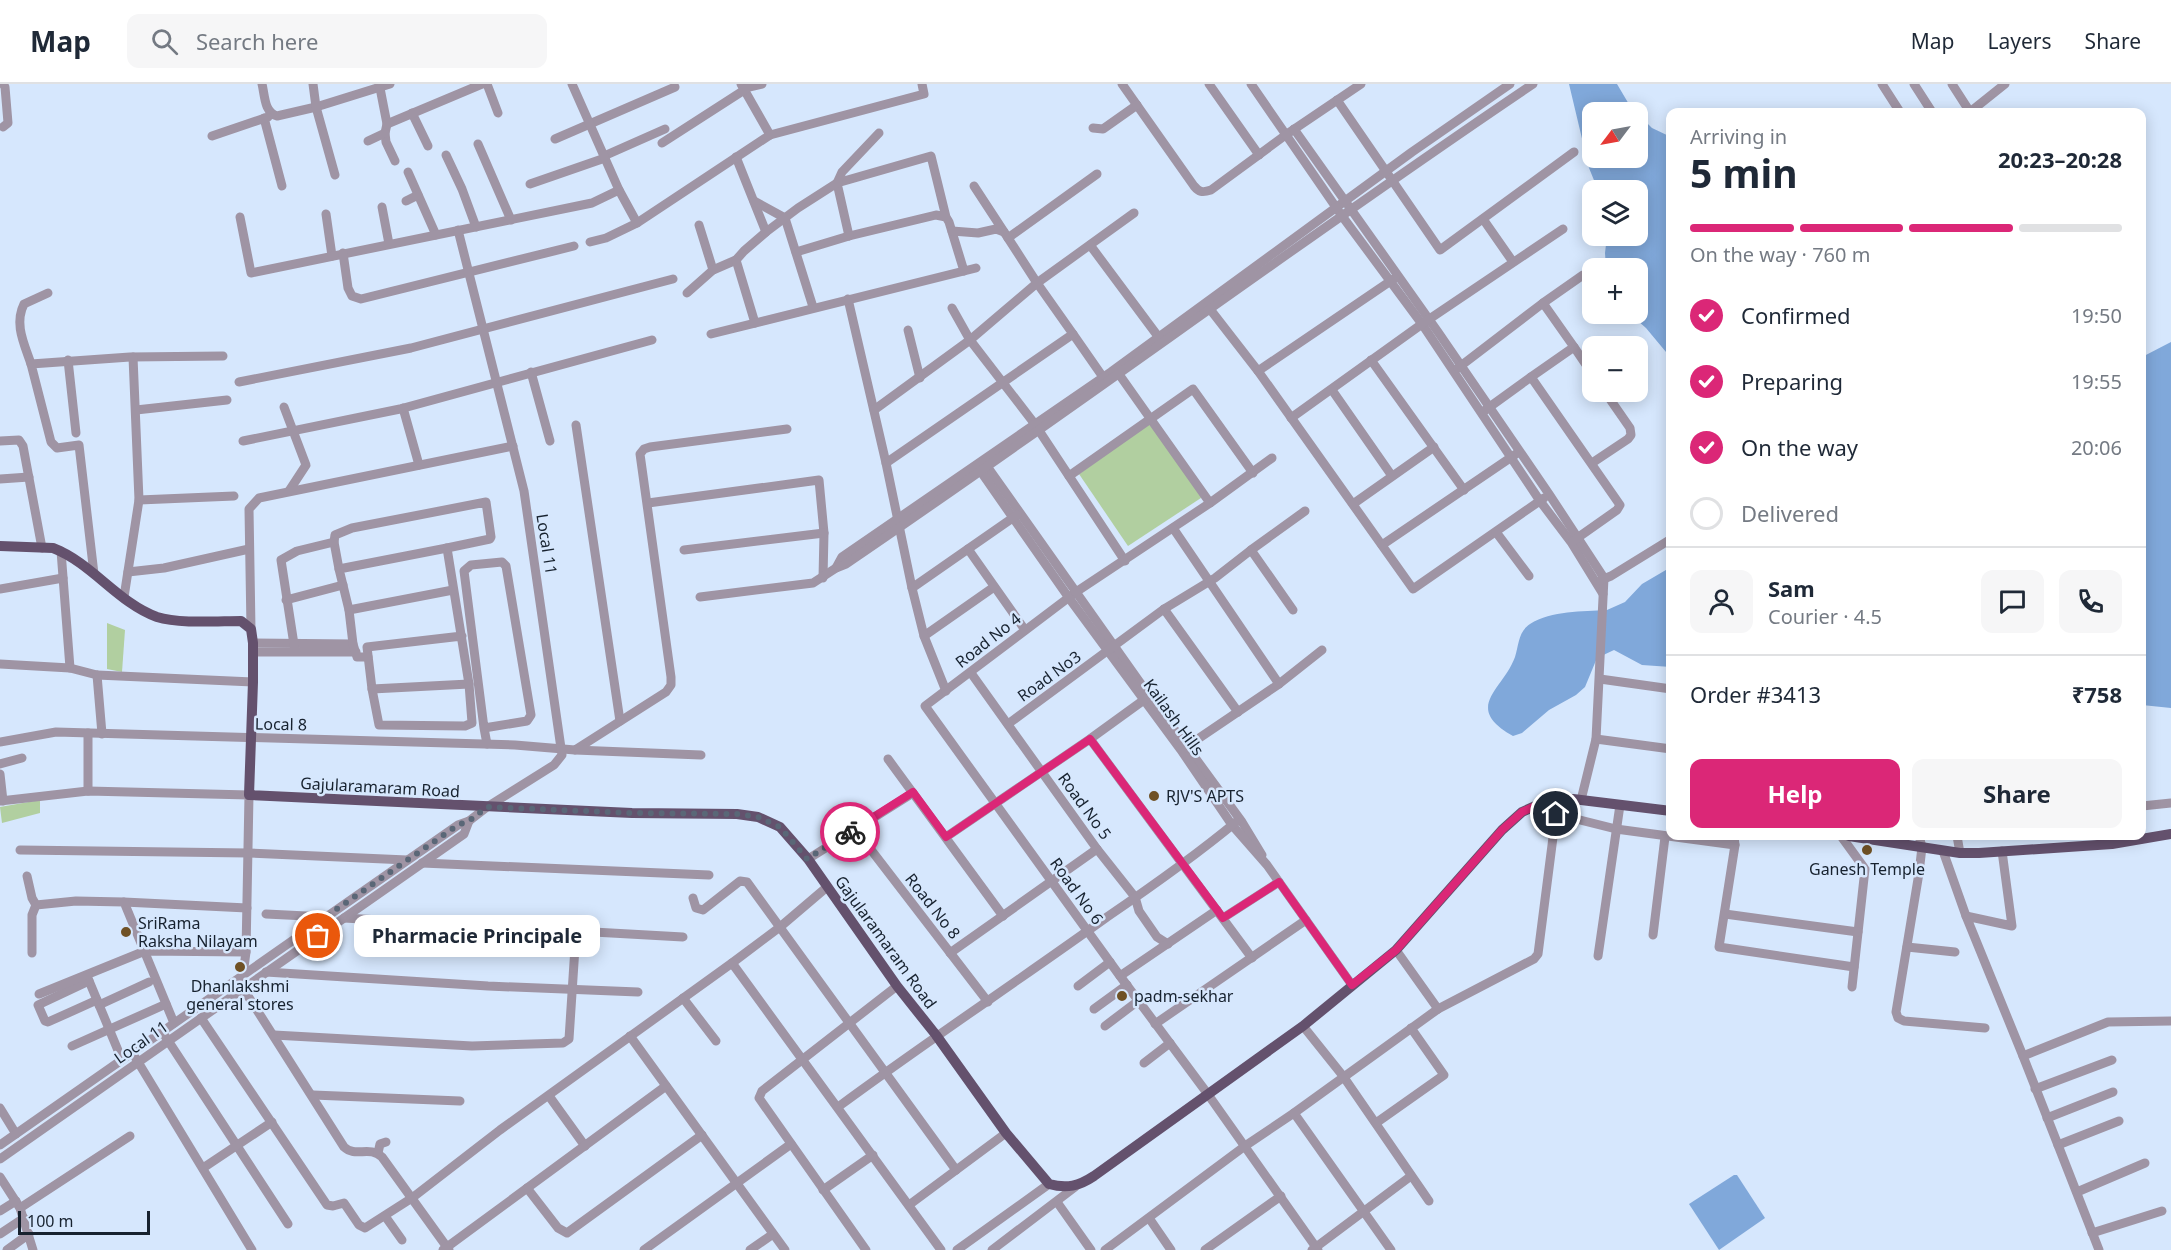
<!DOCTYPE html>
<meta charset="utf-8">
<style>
:root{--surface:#fff;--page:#f6f6f7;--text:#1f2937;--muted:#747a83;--line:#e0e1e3;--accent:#db2777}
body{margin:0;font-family:"Noto Sans",sans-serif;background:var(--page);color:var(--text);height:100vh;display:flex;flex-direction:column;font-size:22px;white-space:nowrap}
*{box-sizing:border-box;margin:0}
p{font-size:20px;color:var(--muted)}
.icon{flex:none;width:33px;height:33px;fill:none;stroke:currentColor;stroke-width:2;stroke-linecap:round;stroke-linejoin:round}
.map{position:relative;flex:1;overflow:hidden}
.sheet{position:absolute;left:1666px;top:24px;width:480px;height:732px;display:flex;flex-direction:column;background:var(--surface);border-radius:12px;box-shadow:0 3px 15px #0003}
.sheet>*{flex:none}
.needle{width:39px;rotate:238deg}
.fabs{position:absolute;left:1582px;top:18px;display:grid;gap:12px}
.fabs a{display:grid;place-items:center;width:66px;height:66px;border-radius:12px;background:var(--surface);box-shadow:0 3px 15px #0003;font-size:30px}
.scale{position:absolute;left:18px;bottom:15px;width:132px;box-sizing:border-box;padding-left:6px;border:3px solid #17222f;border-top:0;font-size:16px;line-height:21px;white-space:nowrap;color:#17222f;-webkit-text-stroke:4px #d6e7fd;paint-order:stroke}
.pin{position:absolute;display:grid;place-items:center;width:51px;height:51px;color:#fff;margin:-26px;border:3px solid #fff;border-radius:50%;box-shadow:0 2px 6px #0007}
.courier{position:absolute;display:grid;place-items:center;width:60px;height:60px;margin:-30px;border:4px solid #db2777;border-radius:50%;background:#fff;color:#222;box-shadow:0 2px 8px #0007}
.bubble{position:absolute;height:42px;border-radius:12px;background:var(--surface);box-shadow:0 3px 15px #0003;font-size:20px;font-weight:700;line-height:42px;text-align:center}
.summary em{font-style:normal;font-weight:700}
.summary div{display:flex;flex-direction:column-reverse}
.summary{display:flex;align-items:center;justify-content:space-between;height:102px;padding:0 24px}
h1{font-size:39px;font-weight:700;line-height:45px}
.bar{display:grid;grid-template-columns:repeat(4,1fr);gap:9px 6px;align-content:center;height:72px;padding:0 24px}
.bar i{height:8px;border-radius:4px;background:var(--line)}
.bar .active{background:var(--accent)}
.bar p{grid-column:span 4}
.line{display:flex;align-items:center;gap:15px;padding:0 24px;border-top:2px solid var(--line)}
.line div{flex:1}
.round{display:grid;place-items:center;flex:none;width:63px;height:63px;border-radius:12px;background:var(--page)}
ol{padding:0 24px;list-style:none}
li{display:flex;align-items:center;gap:18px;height:66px}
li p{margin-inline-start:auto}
li .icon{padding:6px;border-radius:50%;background:var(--accent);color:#fff;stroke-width:4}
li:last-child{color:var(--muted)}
li i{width:33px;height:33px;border:3px solid var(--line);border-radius:50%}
.action{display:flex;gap:12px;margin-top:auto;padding:12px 24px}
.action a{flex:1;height:69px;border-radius:12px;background:var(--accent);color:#fff;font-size:24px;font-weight:700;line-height:69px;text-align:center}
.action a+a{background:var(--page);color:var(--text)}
header{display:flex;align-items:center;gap:36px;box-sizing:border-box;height:84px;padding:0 30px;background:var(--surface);border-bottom:2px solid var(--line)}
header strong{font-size:28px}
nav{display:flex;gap:33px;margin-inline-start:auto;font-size:21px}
.search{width:420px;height:54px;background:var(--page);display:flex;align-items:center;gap:15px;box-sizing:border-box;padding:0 21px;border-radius:12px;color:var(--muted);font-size:22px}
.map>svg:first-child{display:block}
</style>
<header>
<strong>Map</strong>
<div class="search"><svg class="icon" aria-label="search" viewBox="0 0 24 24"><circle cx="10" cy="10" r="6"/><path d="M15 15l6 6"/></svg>Search here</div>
<nav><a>Map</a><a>Layers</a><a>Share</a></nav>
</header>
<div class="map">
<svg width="2171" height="1166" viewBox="0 0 2171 1166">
<rect width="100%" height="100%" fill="#d6e7fd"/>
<g fill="#b1cfa0">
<polygon points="1150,339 1204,412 1128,462 1079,390"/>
<polygon points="107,539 125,546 122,588 107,585"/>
<polygon points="40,716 40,729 2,739 0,723"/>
</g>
<g fill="#80a8da">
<polygon points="1569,0 1617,0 1630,22 1636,28 1593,28 1593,74 1638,74 1638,30 1652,44 1671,53 1671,274 1646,244 1630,230 1638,230 1638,184 1606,184 1605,169 1607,152 1638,152 1638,106 1598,106 1589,84"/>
<polygon points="2171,258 2171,624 2142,621 2142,273"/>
<path d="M1671 483V583L1642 581 1614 566 1597 574 1585 603 1576 611 1549 626 1522 649 1513 652C1462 623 1503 606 1515 573 1519 561 1518 548 1530 540 1552 526 1582 528 1607 526L1625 518 1642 500Z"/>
<polygon points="1734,1091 1737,1091 1765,1134 1719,1166 1689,1120"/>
</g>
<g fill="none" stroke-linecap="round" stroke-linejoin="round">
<g stroke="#9f94a4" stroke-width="9">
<path d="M262 0C265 12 264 28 277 32L316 23 390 0"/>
<polyline points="313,0 316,23 335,91"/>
<polyline points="487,0 498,29"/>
<polyline points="741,0 770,51"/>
<path d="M1122 0 1194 102C1199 108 1202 109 1211 106L1287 50 1361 0"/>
<polyline points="1209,0 1259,71"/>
<polyline points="1251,0 1342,132 1422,240 1540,417 1571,458 1603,510"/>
<polyline points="1882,0 1900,28"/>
<polyline points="1914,0 1932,28"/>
<polyline points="1952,0 1970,28"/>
<polyline points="380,4 387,40 385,49 386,58 395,77"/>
<polyline points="1337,16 1440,166 1574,68"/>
<polyline points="1970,28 2005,0"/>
<polyline points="412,29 428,62"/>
<polyline points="264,34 282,102"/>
<polyline points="387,40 482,0"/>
<polyline points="3,43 8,39 5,3 3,0"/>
<polyline points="1093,44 1103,45 1137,21"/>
<polyline points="1294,45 1438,248 1549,410 1604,494 1596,655 1581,716"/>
<polyline points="212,52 268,33"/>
<polyline points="555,55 675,3"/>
<polyline points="368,57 385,49"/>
<polyline points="662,59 749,3 762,0"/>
<polyline points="478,60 511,136"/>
<polyline points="446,71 462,105 476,143"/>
<polyline points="604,72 665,45"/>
<polyline points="736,73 766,148"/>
<polyline points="408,88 436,151"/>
<polyline points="1097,90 1008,154 1037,199 1134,129"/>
<polyline points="530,100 605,74"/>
<polyline points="974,102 1008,154"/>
<polyline points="406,117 418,111"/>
<polyline points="754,117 785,134 813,223"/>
<polyline points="382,123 389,160"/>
<polyline points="326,130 332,172"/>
<polyline points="240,133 251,189 592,119 619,106 572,0"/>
<polyline points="946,133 931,72 837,99 849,152 936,131 946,133 949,138 964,187"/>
<polyline points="1483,135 1513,178"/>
<polyline points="637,139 770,51 924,10 922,0"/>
<polyline points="699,141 713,186"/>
<polyline points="952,147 978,149 996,145 1004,148"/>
<polyline points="590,158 606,154 637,139 619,106"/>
<polyline points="1090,161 1160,255"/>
<polyline points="796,168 849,152"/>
<polyline points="343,169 348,204 352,212 361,215 574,162"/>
<polyline points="687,209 713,186 736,176"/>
<polyline points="848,215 886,379 912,504"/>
<polyline points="1206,220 1258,287 1413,505 1544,414"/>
<polyline points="952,224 970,256 1034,339 1125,477"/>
<polyline points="755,239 736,176 744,167 766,148 798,124 837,99 842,88 879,49"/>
<polyline points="908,246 920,294"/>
<polyline points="711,250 976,184"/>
<polyline points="1073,250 1105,296"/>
<polyline points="1574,263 1593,291"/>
<polyline points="68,276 76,349"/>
<polyline points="1371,276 1464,406"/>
<path d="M31 280C24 259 14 240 24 220L48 209"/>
<polyline points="1458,284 1543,219"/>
<polyline points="1116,286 1210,419"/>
<polyline points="1258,287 1395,194"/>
<polyline points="531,288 550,357"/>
<polyline points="239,298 411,264 673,195"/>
<polyline points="1332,306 1392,392"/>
<polyline points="284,323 306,381 289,407"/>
<polyline points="403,324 419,381"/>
<polyline points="136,326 227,316"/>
<polyline points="874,326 970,256 1037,199 1073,250 886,379"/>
<polyline points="1484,327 1531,293"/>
<polyline points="1291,334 1422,240 1563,145"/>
<polyline points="576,341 620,637"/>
<polyline points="0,357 19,356 23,362 42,464"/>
<polyline points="243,357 400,325 652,256"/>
<polyline points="1272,374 1210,419 1076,508 925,622 1120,892 1207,1009 1318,1166"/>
<polyline points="984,378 1139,597 1242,738 1262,771"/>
<polyline points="1592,379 1628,355 1631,351 1630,344 1605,308"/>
<polyline points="979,385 1069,514 1181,666 1232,741 1267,781 1352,901"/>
<polyline points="1069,392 1193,305 1253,389"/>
<polyline points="0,395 29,393"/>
<polyline points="139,416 234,412"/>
<polyline points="648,419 819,396 824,449 823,494"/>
<polyline points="1353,420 1434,363"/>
<polyline points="1173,444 1279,600"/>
<polyline points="1496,448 1529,492"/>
<polyline points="1573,457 1617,426 1620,421 1531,293 1574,263 1543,219 1583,191"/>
<polyline points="1382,461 1516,370"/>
<polyline points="968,465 1017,431"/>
<polyline points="684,466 824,449"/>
<polyline points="61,467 70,584"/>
<polyline points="836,484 842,473 1111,288 1412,68 1510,0"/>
<polyline points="339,485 334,458 335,451 352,444 486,418 491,453 490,455 447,464 469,600 472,639 465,642 379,641 372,605 367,563 462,552"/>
<polyline points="128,488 164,484 249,465"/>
<polyline points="94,490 79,361 57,364 51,358 31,280 130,273 223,272"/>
<polyline points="1601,496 1611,492 1671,455"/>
<polyline points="0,505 63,494"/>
<polyline points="124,513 139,416 133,273"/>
<path d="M700 513 813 499 836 484 846 480C1077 323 1301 156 1533 0"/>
<polyline points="286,516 343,501"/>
<polyline points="1164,525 1238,628"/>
<polyline points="349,526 453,506"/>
<polyline points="1293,526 1251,466 1305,427"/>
<polyline points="251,545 249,425 259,414 513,362"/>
<polyline points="924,552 994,503"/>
<polyline points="253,559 353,560"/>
<polyline points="295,567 281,476 297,467 334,458"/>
<polyline points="253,568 356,568"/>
<polyline points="368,573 357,573 353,560 349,526 339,485 447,464"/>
<polyline points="0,580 70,584 97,591 253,598"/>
<polyline points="971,589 1097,765 1135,813 1139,827 1157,853 1168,860"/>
<polyline points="97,591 102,650"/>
<polyline points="1600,595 1671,605"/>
<polyline points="372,605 469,600"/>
<polyline points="946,607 924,552 912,504 968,465 1025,546"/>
<polyline points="1008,640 1164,525 1215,494 1251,466"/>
<polyline points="484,644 527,637 531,631 506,482 502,478 471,481 464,487 484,644 487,660"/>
<polyline points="1090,655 1252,874"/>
<polyline points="1596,655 1671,665"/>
<polyline points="0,658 56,648 515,661 575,666 666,608 671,601 671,593 640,370 644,365 650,363 787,345"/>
<polyline points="1183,665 1279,600 1322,566"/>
<polyline points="575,666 701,671"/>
<polyline points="888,675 1003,832"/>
<polyline points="0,680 22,674"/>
<polyline points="0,690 3,717"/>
<polyline points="88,707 88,649"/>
<polyline points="0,717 88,707 249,711 246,868 243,891"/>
<polyline points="1542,719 1556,730 1616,745 1735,761"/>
<polyline points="2142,722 2171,719"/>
<polyline points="855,745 988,918"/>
<polyline points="1734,752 1735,761 1719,863 1854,883"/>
<polyline points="1841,752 1865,785 1852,903"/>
<polyline points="1919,752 1922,763 1919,789 1896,928 1898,934 1904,937 1985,944"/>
<polyline points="1957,752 1960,769"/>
<polyline points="946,753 1090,655 1148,613"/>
<polyline points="20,766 248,769 407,776"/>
<polyline points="1943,767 1966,832"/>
<polyline points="2002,767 2012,842 1966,832 2023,972"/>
<polyline points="808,775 913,709"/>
<polyline points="422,779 709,791"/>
<polyline points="27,792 32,814 36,821"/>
<polyline points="693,814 696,824 703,826 740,797 747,798 956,1086"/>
<polyline points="124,818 247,824"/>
<polyline points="266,830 327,833"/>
<polyline points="1725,830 1858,848"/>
<polyline points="344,834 683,853"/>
<polyline points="1223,834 1279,798"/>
<polyline points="1653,851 1665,753"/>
<polyline points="1907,863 1955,868"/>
<polyline points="1396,866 1438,925"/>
<polyline points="32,869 32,831 36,821 76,817 124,818 174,939"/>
<polyline points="950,869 1097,765"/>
<polyline points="1598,872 1620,721"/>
<polyline points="732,879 941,1166"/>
<polyline points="266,888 488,902 638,908"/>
<polyline points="87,892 122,976"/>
<polyline points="1120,892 1217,826"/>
<polyline points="89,897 38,921 45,937 48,938 97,916"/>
<path d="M241 901 344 1063C356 1074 369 1061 382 1073L449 1166"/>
<polyline points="1078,902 1110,878"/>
<polyline points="39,910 145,867 246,868"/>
<polyline points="683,914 716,957"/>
<polyline points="99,921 149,898"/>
<polyline points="1094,925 1127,901"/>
<polyline points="201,934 327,1121 333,1122 344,1119 359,1141 365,1144 412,1114 500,1046 732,879 780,843 827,803"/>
<polyline points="1155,940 1306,836"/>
<polyline points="1105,942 1138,917"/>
<polyline points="1303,942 1343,992 1429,1117"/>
<polyline points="274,951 472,962 563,959 569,955 576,848"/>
<polyline points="165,952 288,1140"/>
<polyline points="630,952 785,1166"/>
<polyline points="72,962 166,920"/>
<polyline points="135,973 252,1166"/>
<polyline points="1144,979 1170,959"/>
<polyline points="2035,1005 2112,976"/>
<polyline points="313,1011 460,1017"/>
<polyline points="549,1012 585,1062"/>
<path d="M838 1023C926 958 1018 897 1107 833 1151 803 1195 772 1236 738"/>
<polyline points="0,1024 16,1050"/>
<polyline points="2047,1034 2113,1008"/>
<polyline points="1376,1039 1444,991 1411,944"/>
<polyline points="0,1061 458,741 469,737 487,723 554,681 562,671 524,407 458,146"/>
<polyline points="2058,1061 2023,972 2108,938 2171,937"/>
<polyline points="378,1069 380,1060 386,1058"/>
<polyline points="0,1075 464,750 469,737"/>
<polyline points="203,1084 272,1038"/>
<polyline points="0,1093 20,1124 33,1166"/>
<polyline points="527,1104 558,1144 567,1149 702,1051"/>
<polyline points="823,1106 873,1071"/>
<polyline points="2077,1108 2145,1079"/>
<polyline points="1057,1118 1091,1166"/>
<polyline points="909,1121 1006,1049"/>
<polyline points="20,1124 130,1052"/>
<polyline points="0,1127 16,1117"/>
<polyline points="385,1132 402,1156"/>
<polyline points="1149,1134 1171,1166"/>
<polyline points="2092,1149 2162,1127"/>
<polyline points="0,1150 24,1134"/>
<polyline points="7,1166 29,1150"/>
<polyline points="443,1166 666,1002"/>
<polyline points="644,1166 791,1060"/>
<polyline points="750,1166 773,1150"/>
<polyline points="866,1166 759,1014 762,1007 897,902"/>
<polyline points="957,1166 1049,1100"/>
<polyline points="992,1166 1075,1103"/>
<polyline points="1105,1166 1245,1062 1294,1029"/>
<polyline points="1205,1166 1281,1112"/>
<polyline points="1312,1166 1411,1092"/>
<polyline points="1391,1166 1294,1029 1438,925 1534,875 1538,870 1556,730"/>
<polyline points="2099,1166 2058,1061 2119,1037"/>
</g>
<g stroke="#64516d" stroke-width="10">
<path d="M0 462 53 464C92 479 118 519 157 533 179 540 218 537 241 537L251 545 253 559V598L249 711 632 729 737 730 758 733 780 743 808 775 897 902 936 951 1006 1049 1049 1100C1067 1105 1079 1102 1094 1092L1303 942 1396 866 1502 746 1522 728 1542 719 1573 715 1671 727"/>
<polyline points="1849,752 1960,769 1979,769 2112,760 2171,750"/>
</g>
</g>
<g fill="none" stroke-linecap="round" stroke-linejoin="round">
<polyline stroke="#5a6777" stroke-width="6" stroke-dasharray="0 10.8" points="318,852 311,843 458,741 469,737 487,723 632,729 737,730 758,733 780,743 807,775 850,748"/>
<polyline stroke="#db2777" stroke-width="8" points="850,748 913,708 946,753 1090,655 1223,834 1279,798 1352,901 1396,866 1502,746 1522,728 1542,719 1556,730"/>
</g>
<g fill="#6f5125" stroke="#d6e7fd" stroke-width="2">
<circle cx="1154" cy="712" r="6"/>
<circle cx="1867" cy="766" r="6"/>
<circle cx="126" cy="848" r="6"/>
<circle cx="240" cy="883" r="6"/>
<circle cx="1122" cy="912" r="6"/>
</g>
<g text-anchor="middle" stroke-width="5" stroke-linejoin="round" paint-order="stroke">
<g font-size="16" fill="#17222f" stroke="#d6e7fd">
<text transform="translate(547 460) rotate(81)" y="6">Local 11</text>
<text transform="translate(988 556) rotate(-38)" y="6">Road No 4</text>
<text transform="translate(1049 592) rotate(-36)" y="6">Road No3</text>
<text transform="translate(1174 633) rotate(54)" y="6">Kailash Hills</text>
<text transform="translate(281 640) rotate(1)" y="6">Local 8</text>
<text transform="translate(380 703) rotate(3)" y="6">Gajularamaram Road</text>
<text transform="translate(1085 722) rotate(54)" y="6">Road No 5</text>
<text transform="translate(1077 807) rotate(54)" y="6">Road No 6</text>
<text transform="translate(933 822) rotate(52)" y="6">Road No 8</text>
<text transform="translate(886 858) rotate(54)" y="6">Gajularamaram Road</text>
<text transform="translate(141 958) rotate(-35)" y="6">Local 11</text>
</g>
<g font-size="16" fill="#17222f" stroke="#d6e7fd" text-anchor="start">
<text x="1166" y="718">RJV'S APTS</text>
<text x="1867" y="791" text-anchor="middle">Ganesh Temple</text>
<text x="138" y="845">SriRama<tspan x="138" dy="18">Raksha Nilayam</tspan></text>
<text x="240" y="908" text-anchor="middle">Dhanlakshmi<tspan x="240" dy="18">general stores</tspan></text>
<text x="1134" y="918">padm-sekhar</text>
</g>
</g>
</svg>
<div class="fabs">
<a><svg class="needle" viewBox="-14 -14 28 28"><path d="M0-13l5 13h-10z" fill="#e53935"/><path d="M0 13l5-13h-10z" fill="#747a83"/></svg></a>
<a><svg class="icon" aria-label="layers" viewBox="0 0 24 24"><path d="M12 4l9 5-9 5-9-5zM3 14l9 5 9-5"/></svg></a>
<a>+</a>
<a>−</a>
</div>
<div class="scale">100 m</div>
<div class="pin" style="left:318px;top:852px;background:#ea580c"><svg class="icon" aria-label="bag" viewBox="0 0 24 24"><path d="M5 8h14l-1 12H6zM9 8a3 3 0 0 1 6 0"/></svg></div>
<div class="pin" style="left:1556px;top:730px;background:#1f2937"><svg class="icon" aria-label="home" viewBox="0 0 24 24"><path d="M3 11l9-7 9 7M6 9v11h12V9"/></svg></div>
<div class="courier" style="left:850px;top:748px"><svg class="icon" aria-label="bike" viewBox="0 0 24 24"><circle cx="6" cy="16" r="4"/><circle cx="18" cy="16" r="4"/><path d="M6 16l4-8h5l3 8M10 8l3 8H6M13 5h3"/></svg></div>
<div class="bubble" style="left:354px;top:831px;width:246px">Pharmacie Principale</div>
<section class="sheet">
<div class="summary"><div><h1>5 min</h1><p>Arriving in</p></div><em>20:23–20:28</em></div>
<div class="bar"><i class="active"></i><i class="active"></i><i class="active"></i><i></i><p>On the way · 760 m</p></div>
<ol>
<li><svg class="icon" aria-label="check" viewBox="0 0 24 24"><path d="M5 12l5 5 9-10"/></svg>Confirmed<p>19:50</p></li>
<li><svg class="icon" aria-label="check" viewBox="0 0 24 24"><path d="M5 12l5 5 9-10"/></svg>Preparing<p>19:55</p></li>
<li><svg class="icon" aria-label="check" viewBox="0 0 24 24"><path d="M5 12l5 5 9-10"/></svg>On the way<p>20:06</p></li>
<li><i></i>Delivered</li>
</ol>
<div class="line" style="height:108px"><a class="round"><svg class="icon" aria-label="person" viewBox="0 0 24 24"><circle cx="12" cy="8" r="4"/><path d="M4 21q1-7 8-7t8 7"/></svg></a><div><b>Sam</b><p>Courier · 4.5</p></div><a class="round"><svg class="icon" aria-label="chat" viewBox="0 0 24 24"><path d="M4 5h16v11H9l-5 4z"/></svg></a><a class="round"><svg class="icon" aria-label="phone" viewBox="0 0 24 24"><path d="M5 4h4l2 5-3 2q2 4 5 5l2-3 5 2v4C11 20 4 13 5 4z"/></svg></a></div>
<div class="line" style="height:78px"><div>Order #3413</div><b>₹758</b></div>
<div class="action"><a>Help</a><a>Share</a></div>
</section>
</div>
